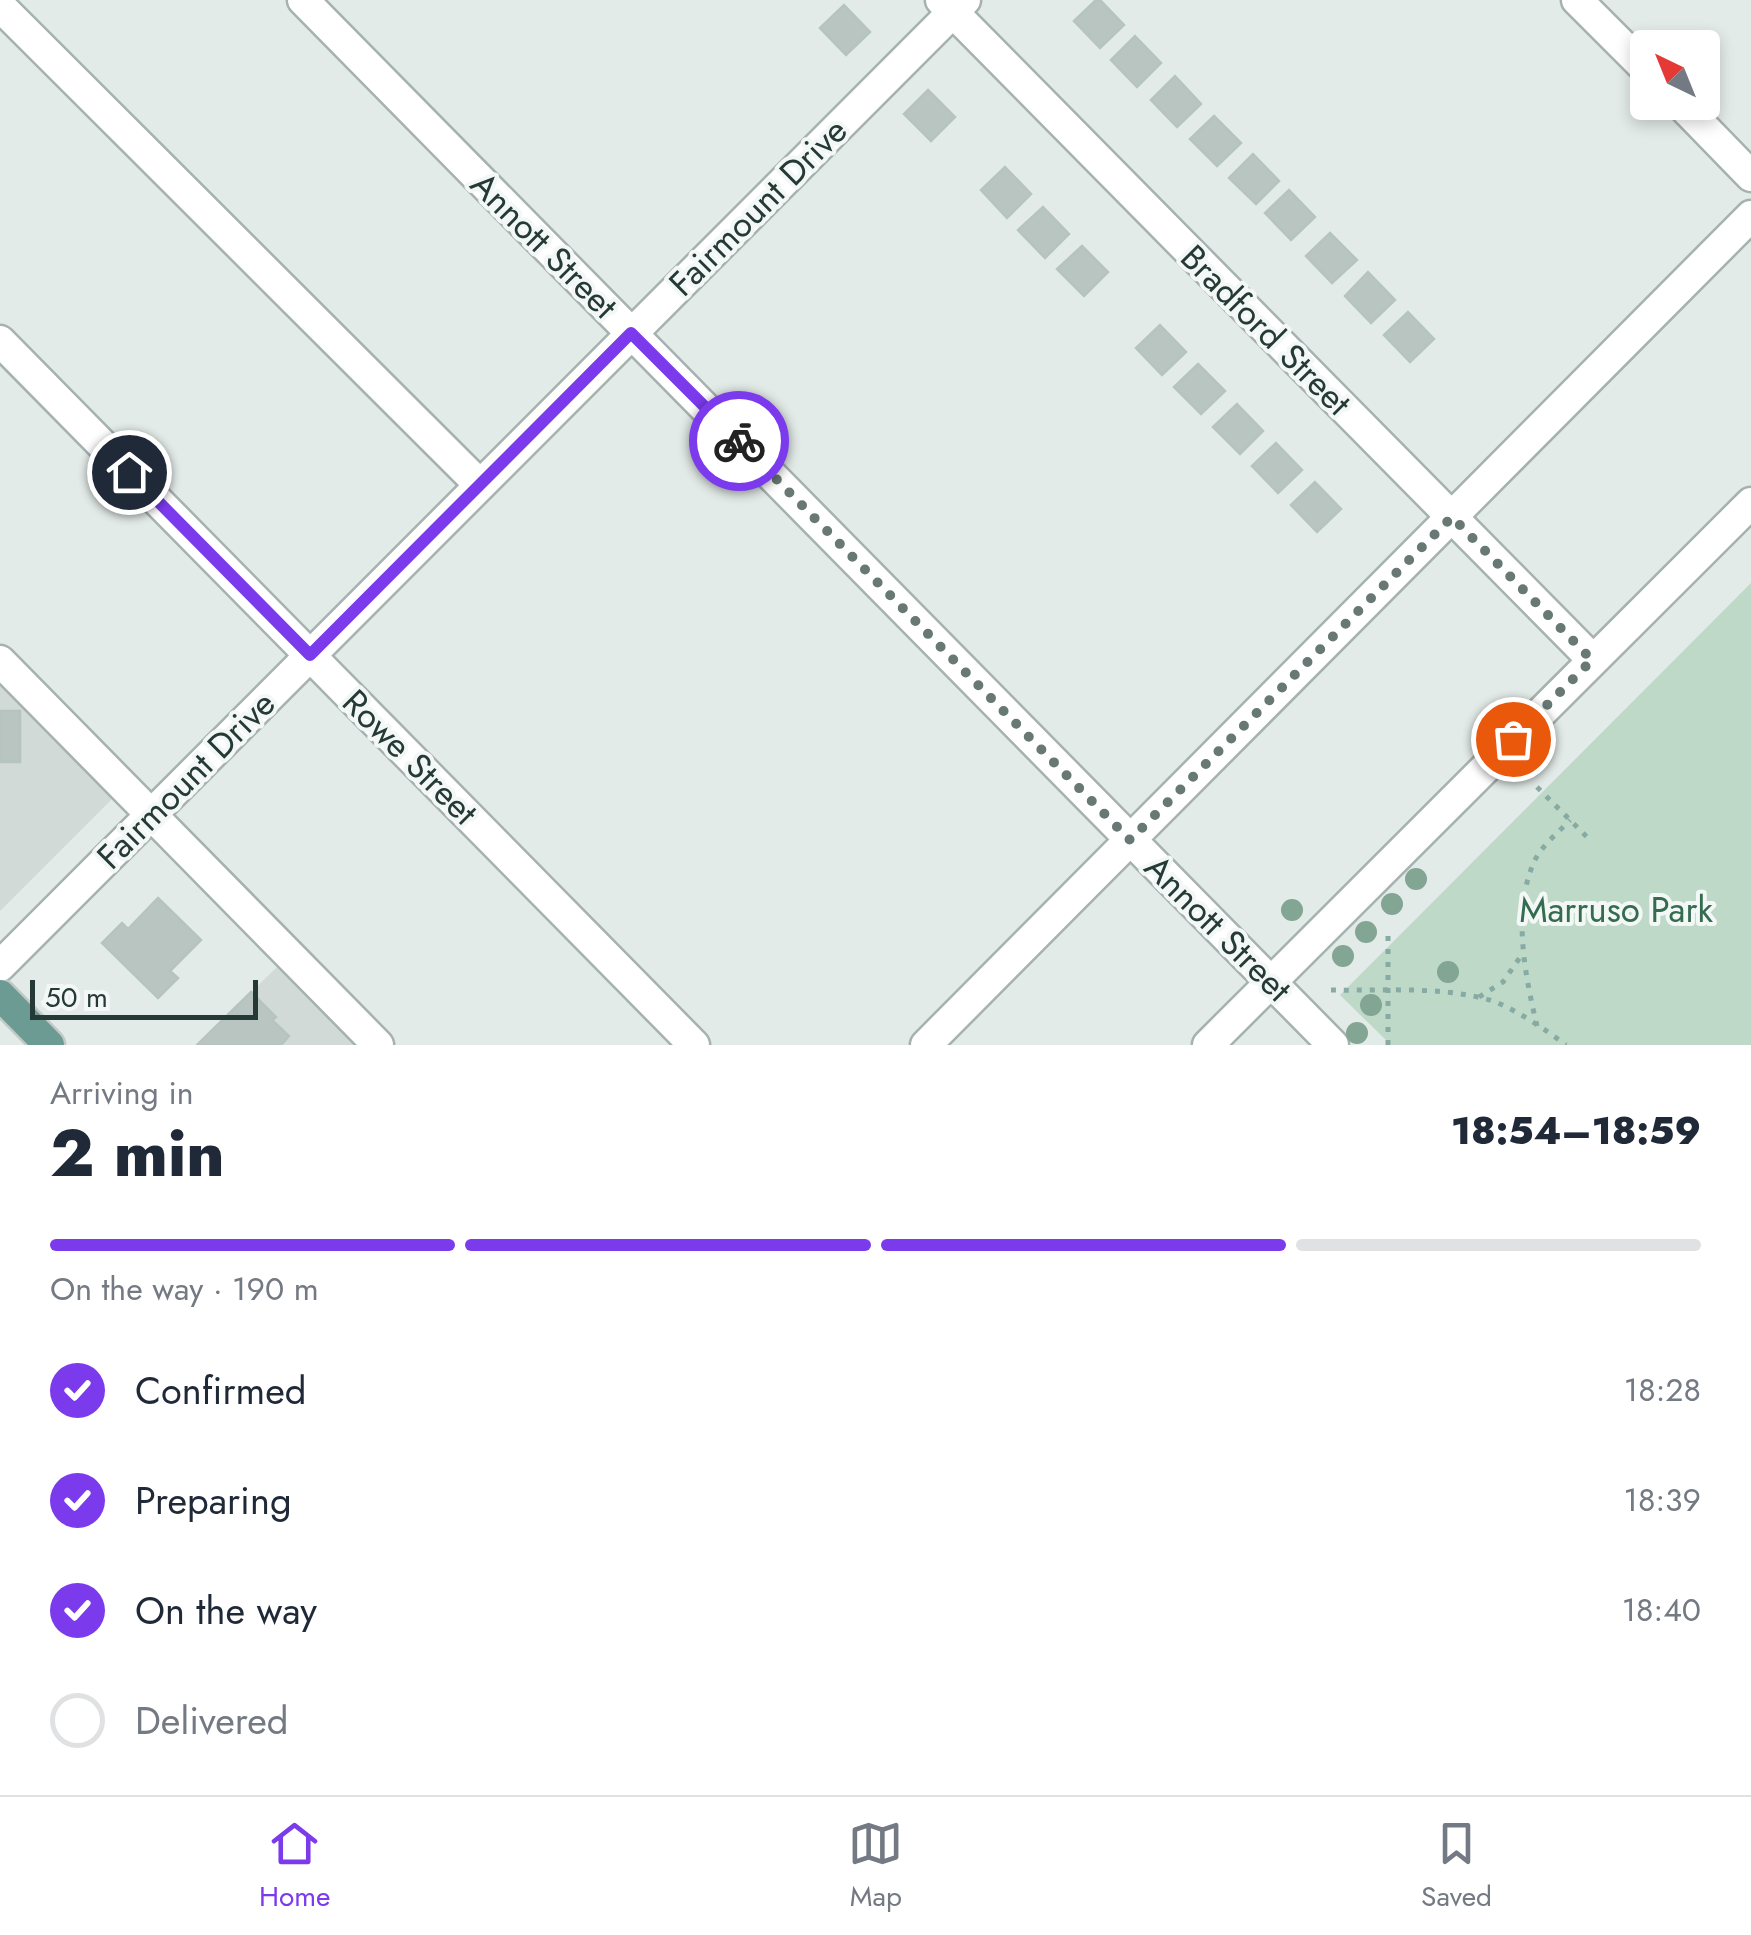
<!DOCTYPE html>
<meta charset="utf-8">
<style>
:root{--surface:#fff;--page:#f2f2f3;--text:#1f2937;--muted:#747a83;--line:#e0e1e3;--accent:#7c3aed}
body{margin:0;font-family:Jost,sans-serif;background:var(--page);color:var(--text);height:100vh;display:flex;flex-direction:column;font-size:38px;white-space:nowrap}
*{box-sizing:border-box;margin:0}
p{font-size:32px;color:var(--muted)}
.icon{flex:none;width:55px;height:55px;fill:none;stroke:currentColor;stroke-width:2;stroke-linecap:round;stroke-linejoin:round}
.map{position:relative;height:1045px;overflow:hidden}
.side{display:flex;flex-direction:column;background:var(--surface);flex:1}
.side>*{flex:none}
.needle{width:65px;rotate:317deg}
.controls{position:absolute;left:1630px;top:30px;display:grid;gap:20px}
.controls a{display:grid;place-items:center;width:90px;height:90px;border-radius:10px;background:var(--surface);box-shadow:0 5px 15px #0003;font-size:50px}
.scale{position:absolute;left:30px;bottom:25px;width:228px;box-sizing:border-box;padding-left:10px;border:5px solid #253a36;border-top:0;font-size:28px;line-height:35px;white-space:nowrap;color:#253a36;-webkit-text-stroke:8px #f3f8f6;paint-order:stroke}
.pin{position:absolute;display:grid;place-items:center;width:85px;height:85px;color:#fff;margin:-42px;border:5px solid #fff;border-radius:50%;box-shadow:0 2px 10px #0007}
.courier{position:absolute;display:grid;place-items:center;width:100px;height:100px;margin:-50px;border:8px solid #7c3aed;border-radius:50%;background:#fff;color:#222;box-shadow:0 2px 12px #0007}
.summary em{font-style:normal;font-weight:800}
.summary div{display:flex;flex-direction:column-reverse}
.summary{display:flex;align-items:center;justify-content:space-between;height:170px;padding:0 50px}
h1{font-size:65px;font-weight:800;line-height:75px}
.bar{display:grid;grid-template-columns:repeat(4,1fr);gap:15px 10px;align-content:center;height:120px;padding:0 50px}
.bar i{height:12px;border-radius:8px;background:var(--line)}
.bar .active{background:var(--accent)}
.bar p{grid-column:span 4}
ol{padding:0 50px;list-style:none}
li{display:flex;align-items:center;gap:30px;height:110px}
li p{margin-inline-start:auto}
li .icon{padding:10px;border-radius:50%;background:var(--accent);color:#fff;stroke-width:4}
li:last-child{color:var(--muted)}
li i{width:55px;height:55px;border:5px solid var(--line);border-radius:50%}
.tabs{display:flex;justify-content:space-around;align-items:center;height:140px;border-top:2px solid var(--line);background:var(--surface);font-size:28px;color:var(--muted)}
.tabs a{display:grid;justify-items:center;gap:5px}
.tabs .active{color:var(--accent)}
.map>svg:first-child{display:block}
</style>
<div class="map">
<svg width="1751" height="1045" viewBox="0 0 1751 1045">
<rect width="100%" height="100%" fill="#e3ebe8"/>
<g fill="#d1dad7">
<polygon points="0,680 115,796 0,911"/>
<polygon points="279,965 358,1045 197,1045"/>
</g>
<polygon fill="#bed9c8" points="1751,583 1751,1045 1391,1045 1340,995"/>
<g fill="#b8c5c1" stroke="#b6c4bf" stroke-width="2.5">
<polygon points="1096,0 1100,0 1124,25 1100,48 1074,21"/>
<polygon points="844,5 870,32 846,55 820,28"/>
<polygon points="1135,36 1161,63 1137,87 1111,60"/>
<polygon points="1175,76 1201,104 1177,127 1151,100"/>
<polygon points="928,90 955,117 931,141 904,114"/>
<polygon points="1214,116 1241,143 1217,166 1190,139"/>
<polygon points="1253,154 1279,181 1256,204 1229,178"/>
<polygon points="1005,167 1031,194 1007,218 981,190"/>
<polygon points="1289,190 1315,217 1291,240 1265,213"/>
<polygon points="1043,207 1069,234 1045,258 1018,230"/>
<polygon points="1330,233 1357,260 1332,283 1306,256"/>
<polygon points="1082,246 1108,272 1084,296 1057,269"/>
<polygon points="1368,272 1395,300 1371,323 1345,296"/>
<polygon points="1408,312 1434,339 1410,362 1384,335"/>
<polygon points="1160,325 1186,352 1162,375 1136,348"/>
<polygon points="1198,364 1225,391 1201,414 1174,387"/>
<polygon points="1237,404 1263,431 1240,454 1213,427"/>
<polygon points="1276,443 1302,470 1278,493 1252,466"/>
<polygon points="1315,482 1341,509 1317,532 1291,505"/>
<rect x="0" y="711" width="20" height="51"/>
<polygon points="158,898 201,940 170,971 178,978 158,998 102,943 122,923 128,929"/>
<polygon points="251,992 276,1017 272,1020 289,1036 281,1045 197,1045"/>
</g>
<g fill="none" stroke-linecap="round" stroke-linejoin="round">
<g stroke="#a6b2af" stroke-width="35">
<g id="minor">
<polyline points="303,0 1333,1045"/>
<polyline points="941,0 1592,659"/>
<polyline points="1577,0 1648,71"/>
<polyline points="0,6 480,485"/>
<polyline points="1679,102 1751,176"/>
<polyline points="0,341 694,1045"/>
<polyline points="0,661 378,1045"/>
<polyline points="0,966 965,0"/>
<polyline points="926,1045 1751,216"/>
<polyline points="1208,1045 1751,503"/>
</g>
</g>
<g stroke="#c2c8c7" stroke-width="35">
<polyline id="major" points="0,995 49,1045"/>
</g>
<g stroke="#87aaa3" stroke-width="5" stroke-dasharray="5 8" stroke-linecap="butt">
<polyline points="1537,787 1590,840"/>
<path d="M1331 990C1382 991 1436 986 1486 999 1510 1005 1546 1030 1566 1045"/>
<polyline points="1479,997 1503,982 1523,953"/>
<path d="M1537 1026C1525 975 1512 912 1534 862 1541 846 1558 833 1570 820"/>
<polyline points="1388,1045 1388,935"/>
</g>
<use href="#minor" stroke="#fff" stroke-width="30"/>
<use href="#major" stroke="#6c9b94" stroke-width="30"/>
</g>
<g fill="#83a594">
<circle cx="1416" cy="879" r="11"/>
<circle cx="1392" cy="904" r="11"/>
<circle cx="1292" cy="910" r="11"/>
<circle cx="1366" cy="932" r="11"/>
<circle cx="1343" cy="956" r="11"/>
<circle cx="1448" cy="972" r="11"/>
<circle cx="1371" cy="1005" r="11"/>
<circle cx="1357" cy="1033" r="11"/>
</g>
<g fill="none" stroke-linecap="round" stroke-linejoin="round">
<polyline stroke="#687874" stroke-width="10" stroke-dasharray="0 18" points="739,441 1130,840 1452,517 1592,660 1513,739"/>
<polyline stroke="#7c3aed" stroke-width="12" points="129,472 310,655 631,333 739,441"/>
</g>
<g text-anchor="middle" stroke-width="8" stroke-linejoin="round" paint-order="stroke">
<g font-size="35" fill="#253a36" stroke="#f3f8f6">
<text transform="translate(758 207) rotate(-45)" y="12">Fairmount Drive</text>
<text transform="translate(544 245) rotate(45)" y="12">Annott Street</text>
<text transform="translate(1266 330) rotate(45)" y="12">Bradford Street</text>
<text transform="translate(410 757) rotate(45)" y="12">Rowe Street</text>
<text transform="translate(186 780) rotate(-45)" y="12">Fairmount Drive</text>
<text transform="translate(1218 928) rotate(45)" y="12">Annott Street</text>
</g>
<g font-size="35" fill="#346c50" stroke="#f3f8f6">
<text x="1616" y="922">Marruso Park</text>
</g>
</g>
</svg>
<div class="controls">
<a><svg class="needle" viewBox="-14 -14 28 28"><path d="M0-13l5 13h-10z" fill="#e53935"/><path d="M0 13l5-13h-10z" fill="#747a83"/></svg></a>
</div>
<div class="scale">50 m</div>
<div class="pin" style="left:1513px;top:739px;background:#ea580c"><svg class="icon" aria-label="bag" viewBox="0 0 24 24"><path d="M5 8h14l-1 12H6zM9 8a3 3 0 0 1 6 0"/></svg></div>
<div class="pin" style="left:129px;top:472px;background:#1f2937"><svg class="icon" aria-label="home" viewBox="0 0 24 24"><path d="M3 11l9-7 9 7M6 9v11h12V9"/></svg></div>
<div class="courier" style="left:739px;top:441px"><svg class="icon" aria-label="bike" viewBox="0 0 24 24"><circle cx="6" cy="16" r="4"/><circle cx="18" cy="16" r="4"/><path d="M6 16l4-8h5l3 8M10 8l3 8H6M13 5h3"/></svg></div>
</div>
<section class="side">
<div class="summary"><div><h1>2 min</h1><p>Arriving in</p></div><em>18:54–18:59</em></div>
<div class="bar"><i class="active"></i><i class="active"></i><i class="active"></i><i></i><p>On the way · 190 m</p></div>
<ol>
<li><svg class="icon" aria-label="check" viewBox="0 0 24 24"><path d="M5 12l5 5 9-10"/></svg>Confirmed<p>18:28</p></li>
<li><svg class="icon" aria-label="check" viewBox="0 0 24 24"><path d="M5 12l5 5 9-10"/></svg>Preparing<p>18:39</p></li>
<li><svg class="icon" aria-label="check" viewBox="0 0 24 24"><path d="M5 12l5 5 9-10"/></svg>On the way<p>18:40</p></li>
<li><i></i>Delivered</li>
</ol>
</section>
<nav class="tabs">
<a class="active"><svg class="icon" aria-label="home" viewBox="0 0 24 24"><path d="M3 11l9-7 9 7M6 9v11h12V9"/></svg>Home</a>
<a><svg class="icon" aria-label="map" viewBox="0 0 24 24"><path d="M3 6l6-2 6 2 6-2v14l-6 2-6-2-6 2zM9 4v14M15 6v14"/></svg>Map</a>
<a><svg class="icon" aria-label="saved" viewBox="0 0 24 24"><path d="M7 4h10v16l-5-4-5 4z"/></svg>Saved</a>
</nav>
